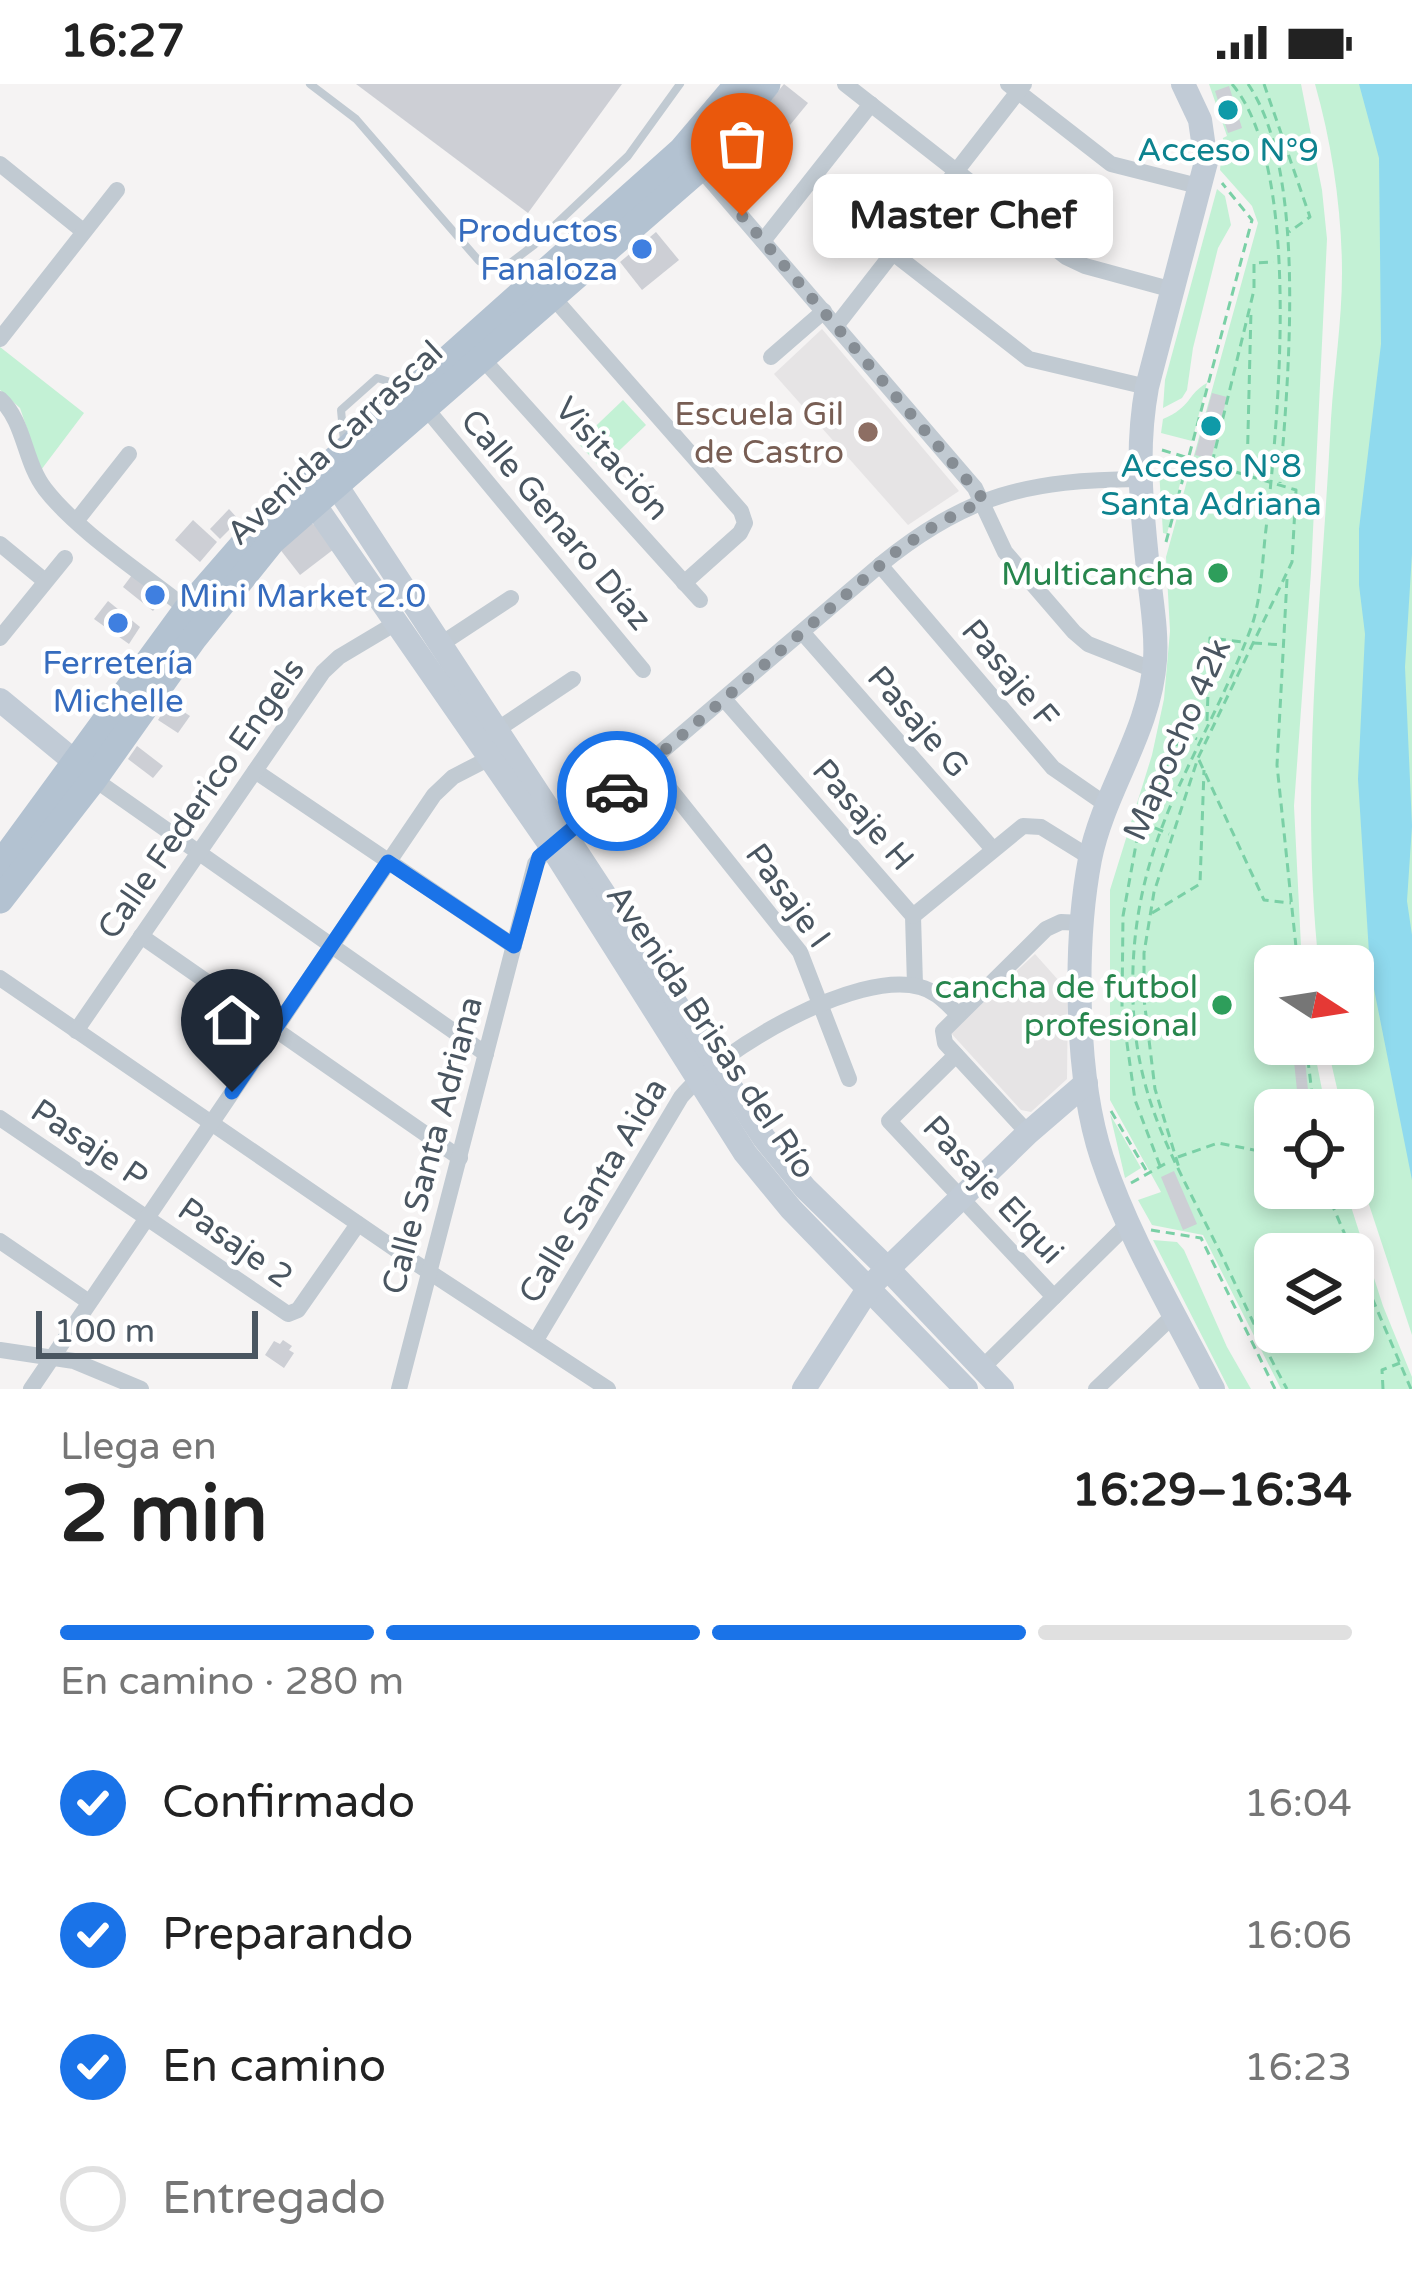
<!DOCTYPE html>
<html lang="es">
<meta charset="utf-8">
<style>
:root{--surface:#fff;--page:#f2f2f2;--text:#222;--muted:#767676;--line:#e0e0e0;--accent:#1a73e8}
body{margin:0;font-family:"Varela Round",sans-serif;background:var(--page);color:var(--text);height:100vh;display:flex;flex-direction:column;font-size:45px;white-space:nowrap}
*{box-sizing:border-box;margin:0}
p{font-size:39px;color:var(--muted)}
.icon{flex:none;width:66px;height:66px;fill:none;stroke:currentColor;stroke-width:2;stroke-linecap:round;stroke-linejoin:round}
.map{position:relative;height:1305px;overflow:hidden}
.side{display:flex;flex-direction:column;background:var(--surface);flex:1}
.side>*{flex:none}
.needle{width:78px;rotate:102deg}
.buttons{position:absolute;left:1254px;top:861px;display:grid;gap:24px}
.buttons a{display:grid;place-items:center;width:120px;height:120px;border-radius:18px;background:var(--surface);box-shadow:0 6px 18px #0003;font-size:60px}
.scale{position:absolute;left:36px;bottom:30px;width:222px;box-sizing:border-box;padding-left:12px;border:6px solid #4a5661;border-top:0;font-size:33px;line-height:42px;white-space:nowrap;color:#4a5661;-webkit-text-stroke:9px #fff;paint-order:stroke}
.pin{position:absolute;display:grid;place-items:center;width:102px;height:102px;color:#fff;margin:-123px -51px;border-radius:50% 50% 50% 0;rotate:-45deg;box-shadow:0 0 12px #0007}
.pin .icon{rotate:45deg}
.courier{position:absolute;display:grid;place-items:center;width:120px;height:120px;margin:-60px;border:9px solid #1a73e8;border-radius:50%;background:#fff;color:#222;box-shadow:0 3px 15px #0007}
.bubble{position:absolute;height:84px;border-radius:18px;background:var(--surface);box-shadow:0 6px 18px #0003;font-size:39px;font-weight:800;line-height:84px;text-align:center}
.overview em{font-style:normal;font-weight:800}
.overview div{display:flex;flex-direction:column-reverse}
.overview{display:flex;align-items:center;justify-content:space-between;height:204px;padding:0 60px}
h1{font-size:78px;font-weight:800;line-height:90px}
.bar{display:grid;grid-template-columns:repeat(4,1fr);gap:18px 12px;align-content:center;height:144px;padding:0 60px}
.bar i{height:15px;border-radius:9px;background:var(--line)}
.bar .active{background:var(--accent)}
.bar p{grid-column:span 4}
ol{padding:0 60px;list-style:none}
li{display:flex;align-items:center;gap:36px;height:132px}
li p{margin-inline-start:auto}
li .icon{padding:12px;border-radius:50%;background:var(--accent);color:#fff;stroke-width:4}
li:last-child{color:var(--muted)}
li i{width:66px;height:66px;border:6px solid var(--line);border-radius:50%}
.status{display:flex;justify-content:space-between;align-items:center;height:84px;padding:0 60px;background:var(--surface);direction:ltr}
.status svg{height:33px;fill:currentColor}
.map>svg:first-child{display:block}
</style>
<div class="status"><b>16:27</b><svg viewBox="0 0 49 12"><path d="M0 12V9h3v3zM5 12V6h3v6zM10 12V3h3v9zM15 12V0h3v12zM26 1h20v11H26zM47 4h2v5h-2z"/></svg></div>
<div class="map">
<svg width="1412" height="1305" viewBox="0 0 1412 1305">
<rect width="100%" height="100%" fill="#f5f3f3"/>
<g fill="#e6e4e5">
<polygon points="822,245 959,407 908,441 774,290"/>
<polygon points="1035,870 1068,907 1067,995 1031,1028 1021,1026 950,948"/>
</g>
<g fill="#c3f1d5" fill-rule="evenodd">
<path d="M1209 0H1301L1322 106 1327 155 1311 488 1294 722 1302 882H1275V960H1313L1326 1026H1275V1104H1345L1383 1222 1412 1293V1305H1281L1203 1151 1152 1141 1138 1116 1161 1108 1110 1016V806L1152 671 1164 615 1170 547 1166 473 1258 139 1252 122 1220 86 1223 54 1227 52ZM1275 1170H1353V1248H1275Z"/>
<path d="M1315 0H1412V1251L1353 1072V1026H1342L1328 965V960H1353V882H1319C1299 701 1322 516 1331 335 1334 287 1342 238 1342 189 1342 127 1332 60 1315 0Z"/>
<polygon points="1217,105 1225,112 1231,141 1218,164 1193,264 1187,306 1182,314 1163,324 1165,296"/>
<polygon points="0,263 84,329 41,386 20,324 0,306"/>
<path d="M1207 299 1192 357 1161 349 1163 335C1192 323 1187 310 1207 299Z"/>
<polygon points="623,316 646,341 601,384 578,359"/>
<polygon points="1159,386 1182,392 1167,450 1163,449"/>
<polygon points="1110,1030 1141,1084 1125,1094"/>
<polygon points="1153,1156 1177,1158 1184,1166 1227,1263 1251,1305 1229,1305"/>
</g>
<polygon fill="#90daee" points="1359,0 1412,0 1412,470 1405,583 1412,742 1407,817 1412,851 1412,1096 1370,885 1358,695 1365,550 1359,501 1359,445 1381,260 1379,74"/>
<g fill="#cdcfd5">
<polygon points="356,0 622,0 528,129"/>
<polygon points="784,0 808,19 790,41 766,22"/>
<polygon points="1229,2 1242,44 1228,49 1215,7"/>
<polygon points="741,55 760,73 738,96 719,78"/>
<polygon points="656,148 679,176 642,206 620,178"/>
<polygon points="1212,309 1227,313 1211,375 1195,371"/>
<polygon points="229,425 239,436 220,455 210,445"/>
<polygon points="193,436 217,458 200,478 175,456"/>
<polygon points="311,439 319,443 334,465 300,491 279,464"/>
<polygon points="135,487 165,512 153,527 123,503"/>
<polygon points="108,517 140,543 129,560 94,535"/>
<polygon points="169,618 190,632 178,649 158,636"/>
<polygon points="137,662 163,682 153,694 128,675"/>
<polygon points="1305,976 1310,1026 1299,1026 1294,977"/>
<polygon points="1174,1087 1197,1140 1183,1146 1161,1093"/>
<polygon points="283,1256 292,1262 289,1266 294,1269 284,1284 265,1271 274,1257 280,1260"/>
</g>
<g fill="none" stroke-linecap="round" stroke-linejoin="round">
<g stroke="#7ad0a6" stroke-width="3" stroke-dasharray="9 6" stroke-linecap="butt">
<path d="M1232 0C1303 84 1278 338 1266 445 1262 477 1262 513 1251 544 1205 667 1138 744 1133 884 1129 1006 1168 1063 1219 1166 1242 1213 1262 1260 1287 1305"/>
<path d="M1248 0C1308 87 1288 295 1280 399"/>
<polyline points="1264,0 1310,133 1289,148"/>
<polyline points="1162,366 1296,406 1292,478 1198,674 1154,808 1144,869 1144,915 1155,1005 1180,1087"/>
<polyline points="1212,379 1254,206 1254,179 1274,178"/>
<polyline points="1247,390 1251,226"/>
<polyline points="1166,458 1252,136 1222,99"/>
<polyline points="1287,495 1277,681 1298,882"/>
<polyline points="1253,559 1283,561"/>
<polyline points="1207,637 1210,554 1243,558"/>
<polyline points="1199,676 1264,816 1291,819"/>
<polyline points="1141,738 1169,750"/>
<polyline points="1152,829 1200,800 1204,686"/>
<polyline points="1306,960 1314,1026"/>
<polyline points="1294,968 1304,967"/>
<polyline points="1111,1027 1146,1086"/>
<polyline points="1178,1073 1218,1059 1275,1070"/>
<polyline points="1160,1082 1135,1016 1122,924 1123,832 1139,744 1182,648 1197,655"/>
<polyline points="1131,1099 1170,1077"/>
<polyline points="1325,1104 1411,1305"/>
<polyline points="1151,1146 1201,1154 1275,1305"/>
<polyline points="1383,1305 1382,1286 1400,1279"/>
</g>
<g stroke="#c1cad2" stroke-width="8">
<polyline points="310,0 356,35 479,177 493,183 509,180 534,161 628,72 680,0"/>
<polyline points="344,357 341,326 377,294 407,303"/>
</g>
<g stroke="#c1cad2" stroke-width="16">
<polyline points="845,0 1066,173 1085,182 1173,206"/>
<polyline points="1008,0 1111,80 1202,103"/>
<polyline points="0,80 83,147"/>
<polyline points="700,84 975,404 1005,468 1074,548 1088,560 1154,586"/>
<polyline points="763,157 871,20"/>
<polyline points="893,169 1029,275 1147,303"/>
<polyline points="551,211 741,427 745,439 740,449 684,499"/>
<polyline points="836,242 1024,0"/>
<polyline points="0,255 117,106"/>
<polyline points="480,272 700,516"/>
<polyline points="771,273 824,227"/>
<path d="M0 315C25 338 24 378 45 405 78 448 144 490 187 525"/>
<polyline points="425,323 643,586"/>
<polyline points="77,436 129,370"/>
<polyline points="0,460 45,497"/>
<polyline points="880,481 1053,684 1108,722"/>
<polyline points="802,548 992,764"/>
<polyline points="0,554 65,474"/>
<polyline points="441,560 511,514"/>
<polyline points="724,615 913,832 915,901"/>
<polyline points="498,645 573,595"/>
<polyline points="650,680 800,868 849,995"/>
<polyline points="255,687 514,862"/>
<polyline points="94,695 486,970"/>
<polyline points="913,832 1023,742 1041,743 1091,774"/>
<polyline points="141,852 460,1074"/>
<polyline points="0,894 414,1178 608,1305"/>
<polyline points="76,947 323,588 339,573 396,539"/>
<polyline points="956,971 889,1037 1054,1213"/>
<polyline points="0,1034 288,1230 298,1226 358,1140"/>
<polyline points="1028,1049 945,959 943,947 1046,845 1061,838 1082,839"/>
<polyline points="0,1157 89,1218"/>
<path d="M536 1256 681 1013C720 966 857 885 920 903 936 907 946 919 958 930"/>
<polyline points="0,1266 74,1277 141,1305"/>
<polyline points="982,1284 1129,1139"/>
<polyline points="31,1305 434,711 453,693 490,674"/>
<path d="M399 1305 535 780 545 767 880 481C967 410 1029 396 1139 395"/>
<polyline points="1096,1305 1175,1230"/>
</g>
<g stroke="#c1cbd6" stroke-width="24">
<path d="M1183 0 1200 36 1206 78 1147 303C1135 367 1142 429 1149 494 1152 521 1157 549 1155 576 1150 648 1104 706 1090 775 1074 859 1075 993 1102 1074 1129 1155 1175 1230 1213 1305"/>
<polyline points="336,401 764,1054 805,1104 888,1185 1002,1305"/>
<polyline points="314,420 551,762 745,1069 791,1125 966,1305"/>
<polyline points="0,616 86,687"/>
<polyline points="804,1305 870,1202 1028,1049 1086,999"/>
</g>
<g stroke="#b3c2d1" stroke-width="27">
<polyline points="0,781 187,525 254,448 682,66 738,0"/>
<polyline points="0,816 94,695 194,554 272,457 700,84 767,0"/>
</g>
</g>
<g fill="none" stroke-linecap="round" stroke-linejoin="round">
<polyline stroke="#868d94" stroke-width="12" stroke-dasharray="0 21.6" points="617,707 898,466 937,440 984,416 742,132"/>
<polyline stroke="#1a73e8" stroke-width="15" points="232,1008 388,778 514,862 539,773 617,707"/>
</g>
<g fill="#0f9aa8" stroke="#fff" stroke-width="4.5">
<circle cx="1228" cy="26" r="12"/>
<circle cx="1211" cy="342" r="12"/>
</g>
<g fill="#3f7fe0" stroke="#fff" stroke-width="4.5">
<circle cx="642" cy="165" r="12"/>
<circle cx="155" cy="511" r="12"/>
<circle cx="118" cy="539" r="12"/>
</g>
<circle fill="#8d6e63" stroke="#fff" stroke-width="4.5" cx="868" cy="348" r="12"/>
<g fill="#2e9e5b" stroke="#fff" stroke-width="4.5">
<circle cx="1218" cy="489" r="12"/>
<circle cx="1222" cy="921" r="12"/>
</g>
<g text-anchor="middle" stroke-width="9" stroke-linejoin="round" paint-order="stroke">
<g font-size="33" fill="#0d838f" stroke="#fff">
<text x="1228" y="77">Acceso N°9</text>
<text x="1211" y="393">Acceso N°8<tspan x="1211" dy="38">Santa Adriana</tspan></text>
</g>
<g font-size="33" fill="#366cbe" stroke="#fff" text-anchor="end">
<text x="618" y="158">Productos<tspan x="618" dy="38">Fanaloza</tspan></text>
<text x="179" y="523" text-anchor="start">Mini Market 2.0</text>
<text x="118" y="590" text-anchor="middle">Ferretería<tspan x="118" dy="38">Michelle</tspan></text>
</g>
<g font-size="33" fill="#785e54" stroke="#fff" text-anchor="end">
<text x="844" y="341">Escuela Gil<tspan x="844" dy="38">de Castro</tspan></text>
</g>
<g font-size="33" fill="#4a5661" stroke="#fff">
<text transform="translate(334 358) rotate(-43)" y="12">Avenida Carrascal</text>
<text transform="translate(613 374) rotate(48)" y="12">Visitación</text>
<text transform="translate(557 435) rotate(50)" y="12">Calle Genaro Díaz</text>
<text transform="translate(1011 589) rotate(50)" y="12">Pasaje F</text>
<text transform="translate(919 637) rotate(49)" y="12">Pasaje G</text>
<text transform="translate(1176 655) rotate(-66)" y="12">Mapocho 42k</text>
<text transform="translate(200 714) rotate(-55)" y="12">Calle Federico Engels</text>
<text transform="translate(864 730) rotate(49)" y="12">Pasaje H</text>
<text transform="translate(789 811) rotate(54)" y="12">Pasaje I</text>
<text transform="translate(712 947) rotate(56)" y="12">Avenida Brisas del Río</text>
<text transform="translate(90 1059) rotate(34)" y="12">Pasaje P</text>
<text transform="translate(431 1061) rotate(-75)" y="12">Calle Santa Adriana</text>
<text transform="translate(994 1105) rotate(47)" y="12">Pasaje Elqui</text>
<text transform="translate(592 1106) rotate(-59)" y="12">Calle Santa Aida</text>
<text transform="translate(236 1158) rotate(35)" y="12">Pasaje 2</text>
</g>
<g font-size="33" fill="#27864d" stroke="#fff" text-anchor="end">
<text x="1194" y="501">Multicancha</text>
<text x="1198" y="914">cancha de futbol<tspan x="1198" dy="38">profesional</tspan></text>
</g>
</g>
</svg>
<div class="buttons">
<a><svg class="needle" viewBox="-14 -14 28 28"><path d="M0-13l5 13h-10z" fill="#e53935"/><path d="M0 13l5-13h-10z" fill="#767676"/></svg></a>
<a><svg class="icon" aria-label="locate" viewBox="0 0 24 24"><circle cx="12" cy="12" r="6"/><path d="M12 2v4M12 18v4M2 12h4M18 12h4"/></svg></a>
<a><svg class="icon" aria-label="layers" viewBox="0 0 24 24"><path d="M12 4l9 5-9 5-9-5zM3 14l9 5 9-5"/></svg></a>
</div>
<div class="scale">100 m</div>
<div class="pin" style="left:742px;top:132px;background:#ea580c"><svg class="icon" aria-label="bag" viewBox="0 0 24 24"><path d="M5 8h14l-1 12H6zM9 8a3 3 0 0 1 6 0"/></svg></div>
<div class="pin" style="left:232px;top:1008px;background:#1f2937"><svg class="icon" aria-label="home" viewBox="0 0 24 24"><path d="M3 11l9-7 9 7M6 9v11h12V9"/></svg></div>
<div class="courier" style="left:617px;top:707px"><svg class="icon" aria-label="car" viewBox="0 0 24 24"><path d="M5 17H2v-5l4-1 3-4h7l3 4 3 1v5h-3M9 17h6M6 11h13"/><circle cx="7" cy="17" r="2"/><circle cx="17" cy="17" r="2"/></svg></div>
<div class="bubble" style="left:813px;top:90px;width:300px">Master Chef</div>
</div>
<section class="side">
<div class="overview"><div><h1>2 min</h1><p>Llega en</p></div><em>16:29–16:34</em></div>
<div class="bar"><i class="active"></i><i class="active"></i><i class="active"></i><i></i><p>En camino · 280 m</p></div>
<ol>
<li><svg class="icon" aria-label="check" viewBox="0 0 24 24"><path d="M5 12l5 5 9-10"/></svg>Confirmado<p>16:04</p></li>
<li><svg class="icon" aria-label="check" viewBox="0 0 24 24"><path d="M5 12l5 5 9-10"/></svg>Preparando<p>16:06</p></li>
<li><svg class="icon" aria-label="check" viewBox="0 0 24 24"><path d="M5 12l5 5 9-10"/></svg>En camino<p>16:23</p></li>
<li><i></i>Entregado</li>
</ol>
</section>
